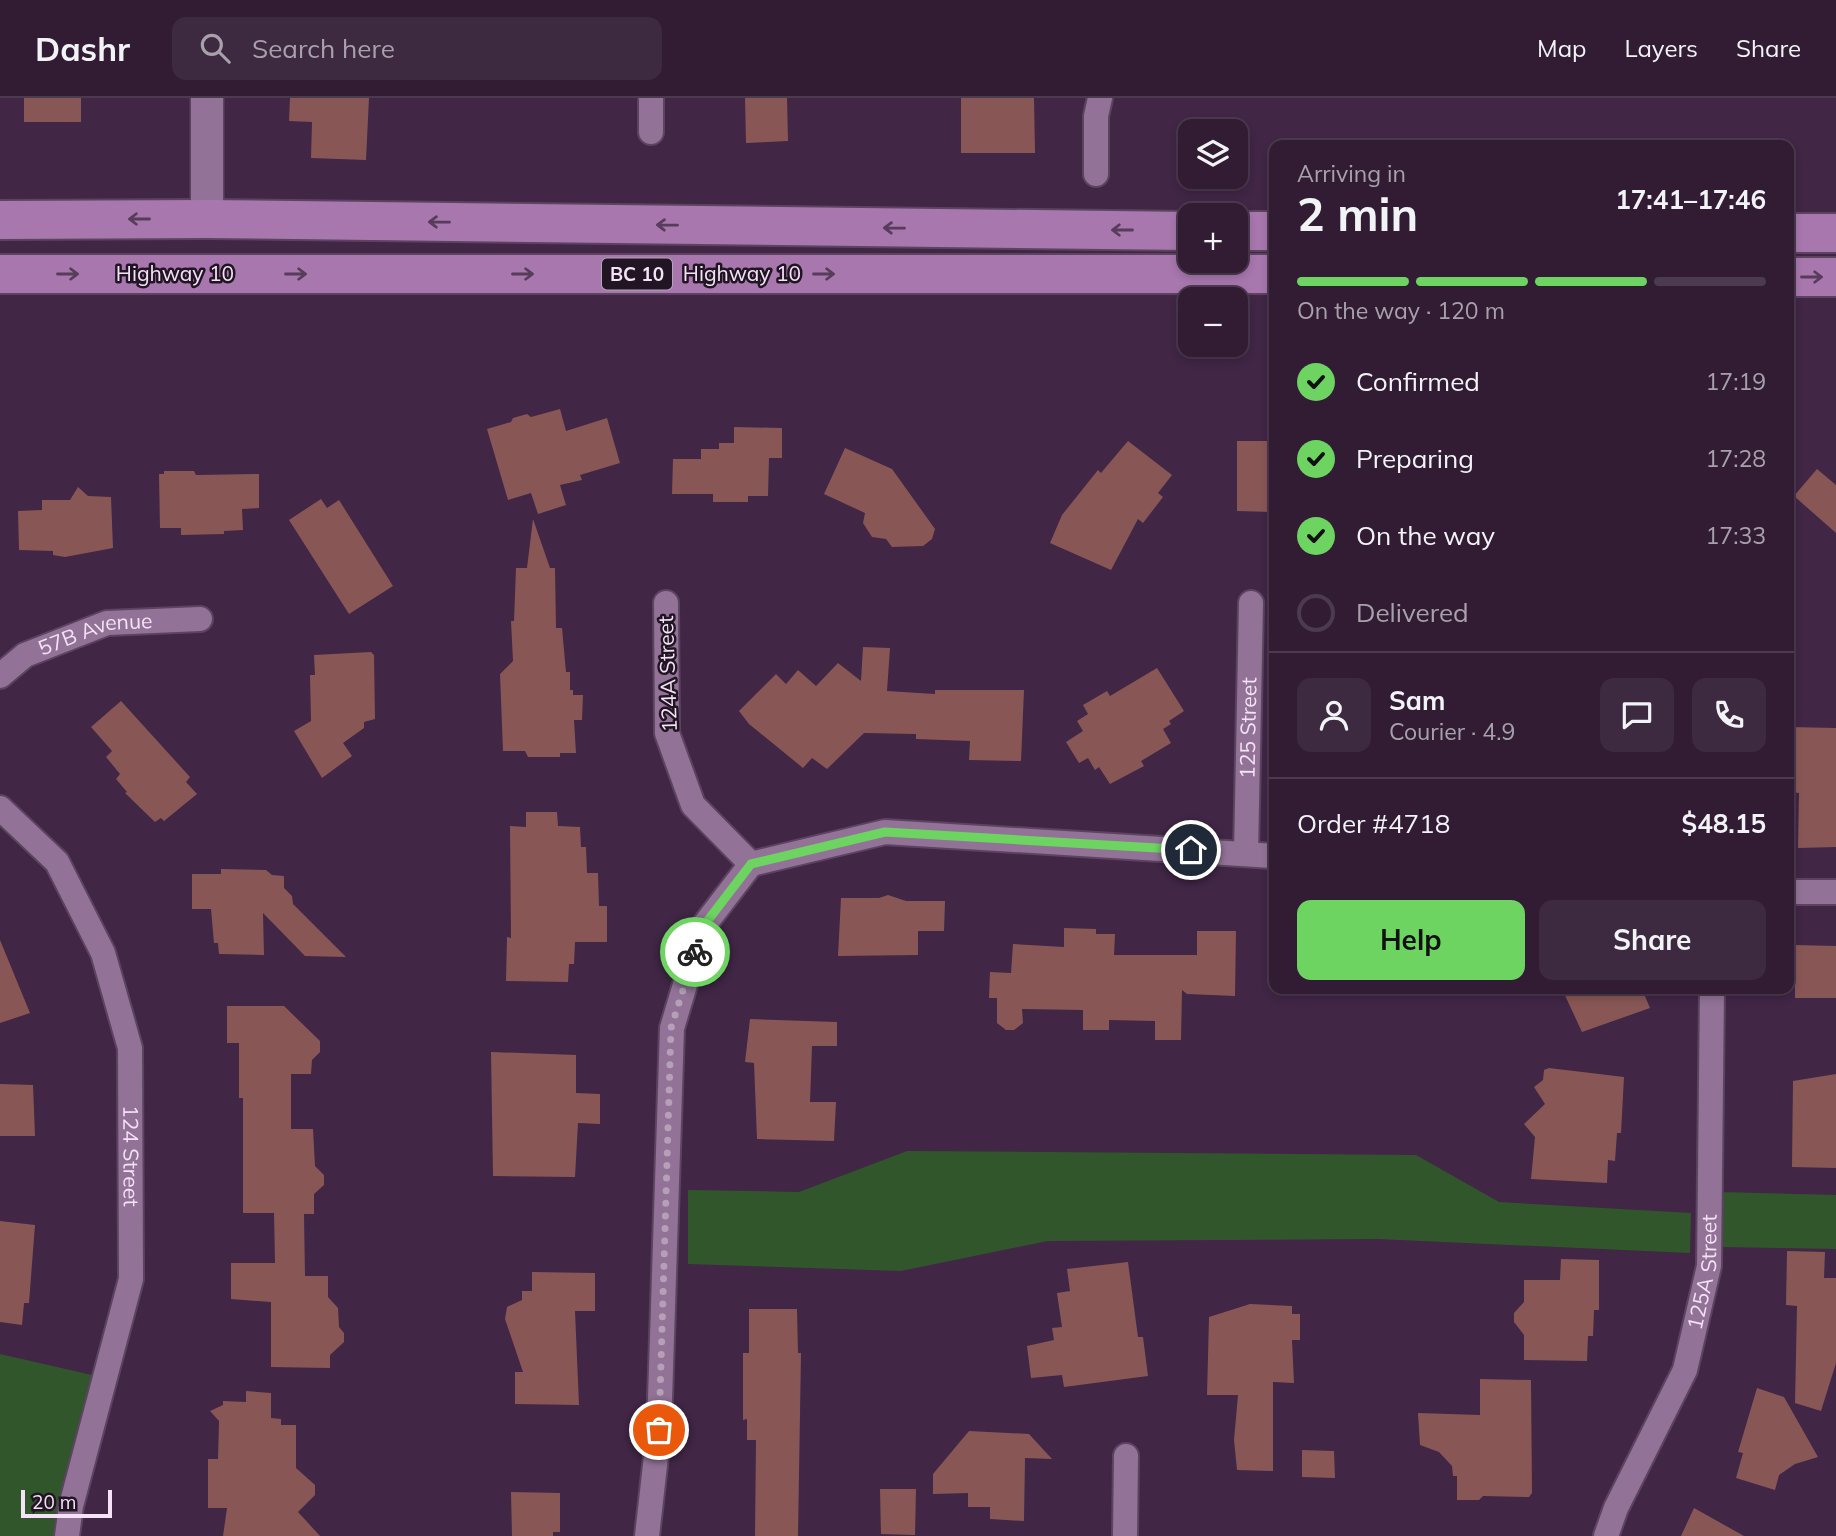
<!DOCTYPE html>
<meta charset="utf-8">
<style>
:root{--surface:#311c34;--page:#3d2940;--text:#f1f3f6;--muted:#a8a1ac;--line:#4c3a4f;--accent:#6dd361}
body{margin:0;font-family:Mulish,sans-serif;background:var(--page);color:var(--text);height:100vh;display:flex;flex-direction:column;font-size:26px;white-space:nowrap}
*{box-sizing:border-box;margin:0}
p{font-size:23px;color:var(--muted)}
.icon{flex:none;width:38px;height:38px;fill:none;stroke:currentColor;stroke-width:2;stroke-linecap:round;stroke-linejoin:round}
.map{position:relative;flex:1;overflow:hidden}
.panel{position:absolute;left:1269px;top:42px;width:525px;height:854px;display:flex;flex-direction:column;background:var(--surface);border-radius:14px;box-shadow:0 4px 10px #0003,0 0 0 2px var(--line)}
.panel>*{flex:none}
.tools{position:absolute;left:1178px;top:21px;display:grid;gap:14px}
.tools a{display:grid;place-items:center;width:70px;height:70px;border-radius:14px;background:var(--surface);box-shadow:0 4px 10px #0003,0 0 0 2px var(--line);font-size:35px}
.scale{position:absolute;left:21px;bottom:18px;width:91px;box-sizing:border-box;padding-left:7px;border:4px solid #f4e2f6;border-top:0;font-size:19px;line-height:24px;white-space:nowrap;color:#f4e2f6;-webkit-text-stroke:5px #211523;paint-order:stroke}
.pin{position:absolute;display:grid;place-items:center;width:60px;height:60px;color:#fff;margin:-30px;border:4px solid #fff;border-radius:50%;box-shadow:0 2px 7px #0007}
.courier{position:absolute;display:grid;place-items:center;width:70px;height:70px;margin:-35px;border:5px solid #6dd361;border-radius:50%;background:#fff;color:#222;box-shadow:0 2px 9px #0007}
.overview em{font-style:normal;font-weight:700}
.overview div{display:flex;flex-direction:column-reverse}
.overview{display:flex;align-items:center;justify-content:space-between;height:119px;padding:0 28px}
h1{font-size:46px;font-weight:700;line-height:52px}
.bar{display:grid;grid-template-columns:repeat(4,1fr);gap:10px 7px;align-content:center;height:84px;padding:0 28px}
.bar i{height:9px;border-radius:5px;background:var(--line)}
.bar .active{background:var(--accent)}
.bar p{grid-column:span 4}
.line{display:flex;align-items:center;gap:18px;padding:0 28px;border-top:2px solid var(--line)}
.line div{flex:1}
.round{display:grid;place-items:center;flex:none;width:74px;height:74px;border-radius:14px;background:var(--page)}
ol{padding:0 28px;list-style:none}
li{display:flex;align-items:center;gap:21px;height:77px}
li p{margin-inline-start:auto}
li .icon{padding:7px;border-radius:50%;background:var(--accent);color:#111;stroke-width:4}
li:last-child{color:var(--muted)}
li i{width:38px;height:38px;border:4px solid var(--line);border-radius:50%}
.cta{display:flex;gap:14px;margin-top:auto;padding:14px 28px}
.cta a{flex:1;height:80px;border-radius:14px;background:var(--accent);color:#111;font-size:28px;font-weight:700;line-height:80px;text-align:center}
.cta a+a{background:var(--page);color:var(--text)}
header{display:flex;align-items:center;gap:42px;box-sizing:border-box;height:98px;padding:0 35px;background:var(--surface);border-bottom:2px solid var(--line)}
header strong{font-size:33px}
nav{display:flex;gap:38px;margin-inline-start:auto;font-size:24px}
.search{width:490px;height:63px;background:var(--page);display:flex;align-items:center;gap:18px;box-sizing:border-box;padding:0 24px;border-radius:14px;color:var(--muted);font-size:26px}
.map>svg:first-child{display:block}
</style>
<header>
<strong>Dashr</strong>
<div class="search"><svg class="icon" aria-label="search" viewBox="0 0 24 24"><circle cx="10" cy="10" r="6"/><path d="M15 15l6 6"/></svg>Search here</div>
<nav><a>Map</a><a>Layers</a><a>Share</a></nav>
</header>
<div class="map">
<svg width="1836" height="1438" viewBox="0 0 1836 1438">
<rect width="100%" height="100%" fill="#412646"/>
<g fill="#31562c">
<polygon points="907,1053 1416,1057 1499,1104 1691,1115 1690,1155 1378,1141 1048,1143 901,1173 688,1166 688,1092 799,1094"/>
<polygon points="1718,1094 1836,1097 1836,1151 1718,1149"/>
<polygon points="0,1256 92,1277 63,1393 57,1438 0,1438"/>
</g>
<g fill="#885755">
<rect x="24" y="0" width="57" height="24"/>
<polygon points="290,0 369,0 366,62 311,60 312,24 289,23"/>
<polygon points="745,0 787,0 788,43 746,45"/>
<polygon points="961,0 1034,0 1035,55 961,55"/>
<polygon points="560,311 566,333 607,320 620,365 580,377 582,382 560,387 566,407 538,416 531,395 508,402 487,331 511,324 513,320 527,316 531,319"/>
<polygon points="734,329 782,330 782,360 769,360 768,398 748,398 748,404 713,404 713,396 672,396 673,361 701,361 701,351 719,351 719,345 734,345"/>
<polygon points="1128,343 1172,377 1158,395 1163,399 1143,425 1138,421 1111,472 1050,445 1062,417 1098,372 1101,375"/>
<polygon points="1237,343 1274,343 1274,414 1237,413"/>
<polygon points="845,350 892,371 935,431 932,441 923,448 892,449 886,441 872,439 863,425 865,415 824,396"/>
<polygon points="1817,371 1836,387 1836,435 1794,398"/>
<polygon points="164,373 194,373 196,377 259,376 259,410 242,411 243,432 224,433 224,436 181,437 181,430 160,430 159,376 164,376"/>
<polygon points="78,389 88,398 111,399 113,450 65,459 53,457 53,453 19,452 18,413 42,412 42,402 70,402"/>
<polygon points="321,401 327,410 339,402 393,488 349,516 289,422"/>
<polygon points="533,421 550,470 555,470 556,530 562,530 566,574 570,574 570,592 573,592 573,597 583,597 582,622 574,622 576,655 560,655 560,659 528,659 525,653 503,653 500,576 513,563 511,523 514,523 516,470 527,470"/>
<polygon points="863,549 890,550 887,593 935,596 935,592 1024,592 1021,663 969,662 970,643 916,641 916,636 864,635 827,671 812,660 803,670 749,626 739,613 776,576 786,586 798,572 816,588 838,565 861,583"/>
<polygon points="371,554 374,557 375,621 364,624 364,630 343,645 352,658 322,680 294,633 311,623 310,577 315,577 314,557"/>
<polygon points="1157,570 1184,613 1169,623 1171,626 1163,631 1171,645 1141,663 1144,668 1110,686 1099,669 1095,672 1088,660 1079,665 1066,644 1083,633 1077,623 1088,616 1083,607 1107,593 1110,598"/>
<polygon points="121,603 190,679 186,684 197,696 164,723 161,720 155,724 125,695 127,694 116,681 120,676 106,659 112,653 91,629"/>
<polygon points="1789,629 1836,630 1836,749 1798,750 1799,695 1790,694"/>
<polygon points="526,714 557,714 558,728 580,729 581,749 586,749 587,775 598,775 599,808 607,808 607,844 575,844 574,866 569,866 568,884 506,883 507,839 511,840 510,728 526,729"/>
<polygon points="221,771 266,772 272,777 284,778 284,790 292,798 293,806 346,859 305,858 263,815 264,857 219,856 218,845 214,845 211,811 192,811 192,776 221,776"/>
<polygon points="888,797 906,803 945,803 944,833 918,833 918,857 838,858 841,800 879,800"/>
<polygon points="1064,830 1096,831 1096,836 1115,836 1114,857 1197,857 1197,833 1236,833 1235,898 1187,896 1182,892 1181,942 1155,942 1155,923 1109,922 1109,932 1083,932 1083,912 1022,911 1023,925 1014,932 1006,932 997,925 997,900 989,900 990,874 1011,875 1013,846 1064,849"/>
<polygon points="0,842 30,915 0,925"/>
<polygon points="1795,847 1836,848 1836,900 1795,900"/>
<polygon points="1562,891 1642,891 1650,910 1582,934"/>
<polygon points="227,908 284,908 320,943 320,954 312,962 311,976 291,976 291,1031 313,1031 315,1068 324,1077 324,1087 314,1096 314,1116 304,1116 305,1178 328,1178 328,1199 338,1210 339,1229 344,1235 344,1244 330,1257 330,1270 271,1269 271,1204 231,1201 231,1165 275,1165 274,1115 243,1115 243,1000 239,1000 239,945 227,945"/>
<polygon points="750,921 837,924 837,948 812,948 810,1004 836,1004 834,1043 757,1041 754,965 745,964"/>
<polygon points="491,954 576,957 576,995 600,996 600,1026 578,1025 575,1079 493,1078"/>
<polygon points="1549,970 1624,979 1621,1035 1617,1035 1615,1063 1608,1062 1607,1085 1531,1081 1535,1039 1524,1026 1545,1006 1534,989 1543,982 1544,972"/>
<polygon points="1836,976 1836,1070 1792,1069 1793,983"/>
<polygon points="0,986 33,987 35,1038 0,1038"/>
<polygon points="0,1123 35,1127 29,1205 24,1205 22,1227 0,1224"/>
<polygon points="1787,1153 1825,1154 1824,1180 1836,1180 1836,1265 1821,1313 1795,1305 1797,1208 1786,1207"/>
<polygon points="1561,1161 1599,1162 1599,1212 1594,1212 1593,1238 1588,1238 1587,1263 1524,1262 1524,1237 1514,1224 1514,1215 1524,1204 1524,1182 1560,1182"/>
<polygon points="1128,1164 1138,1239 1143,1239 1148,1278 1064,1289 1062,1277 1031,1280 1027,1248 1054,1242 1052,1230 1062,1229 1057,1195 1070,1193 1067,1171"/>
<polygon points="532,1174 595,1175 595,1213 575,1213 579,1307 515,1306 515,1274 523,1274 505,1221 507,1209 522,1202 522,1193 532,1193"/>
<polygon points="1250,1206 1292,1208 1292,1216 1300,1216 1300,1242 1292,1242 1294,1285 1273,1284 1273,1373 1237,1372 1234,1342 1238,1297 1207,1297 1209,1219"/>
<polygon points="749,1211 797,1211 798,1255 801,1255 798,1438 755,1438 756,1342 747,1342 747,1321 743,1322 743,1255 749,1255"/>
<polygon points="1480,1281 1531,1282 1532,1395 1529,1399 1483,1398 1479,1402 1457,1402 1457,1378 1453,1378 1452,1368 1439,1354 1420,1347 1418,1315 1480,1317"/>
<polygon points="1757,1290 1784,1299 1818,1359 1795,1366 1779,1377 1775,1392 1736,1380 1743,1355 1738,1354"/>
<polygon points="246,1293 271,1295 271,1320 281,1321 281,1327 296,1327 296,1370 315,1387 315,1397 298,1414 320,1438 223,1438 227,1410 208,1410 208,1361 218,1361 219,1323 210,1313 223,1307 223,1303 246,1304"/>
<polygon points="969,1333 1029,1336 1052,1361 1025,1360 1024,1423 990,1421 990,1409 968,1409 968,1395 933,1396 933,1376"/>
<polygon points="1302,1352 1334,1353 1335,1380 1302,1379"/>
<polygon points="880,1391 916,1391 915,1437 881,1436"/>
<polygon points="511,1394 560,1395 560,1434 553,1434 553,1438 512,1438"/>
<polygon points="1694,1410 1744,1438 1681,1438"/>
</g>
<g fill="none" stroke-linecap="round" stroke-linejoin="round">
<g stroke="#5c4461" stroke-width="28">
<g id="minor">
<polyline points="651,34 651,0"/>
<polyline points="1096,76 1096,18 1100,0"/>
<path id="s1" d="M0 578 25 557 107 525 200 521"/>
<path id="s2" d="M0 710 57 764 103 855 130 950 131 1181 71 1408 67 1438"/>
<path id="s3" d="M1246 756 1251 505"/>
<polyline points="751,766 885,734 1274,758"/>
<polyline points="1788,794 1836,794"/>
<polyline points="647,1438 659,1332 672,930 702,830 751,766 693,707 667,635 666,505"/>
<polyline points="1125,1438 1126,1358"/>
<path id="s4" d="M1606 1438 1616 1410 1685 1272 1709 1168 1712 891"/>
</g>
</g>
<g stroke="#5c4461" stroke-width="35">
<polyline id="tertiary" points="207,121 207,0"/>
</g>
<g stroke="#5c4461" stroke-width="42">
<g id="trunk">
<polyline points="0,122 207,121 1190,133"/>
<polyline points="1236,133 1274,133"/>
<polyline points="1788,135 1836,135"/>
<polyline points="0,176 1274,176"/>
<polyline points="1788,179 1836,179"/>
</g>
</g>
<use href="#minor" stroke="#927397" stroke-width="24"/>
<use href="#tertiary" stroke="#927397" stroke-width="32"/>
<use href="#trunk" stroke="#a777ae" stroke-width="38"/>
</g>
<defs><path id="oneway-shaft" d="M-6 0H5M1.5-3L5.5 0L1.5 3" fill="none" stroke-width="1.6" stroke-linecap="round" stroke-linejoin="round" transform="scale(1.75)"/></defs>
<g stroke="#573c5b">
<use href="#oneway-shaft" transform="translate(139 121) rotate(180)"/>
<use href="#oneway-shaft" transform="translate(439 124) rotate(-179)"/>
<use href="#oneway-shaft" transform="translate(667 127) rotate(-179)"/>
<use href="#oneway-shaft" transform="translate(894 130) rotate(-179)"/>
<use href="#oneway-shaft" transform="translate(1122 132) rotate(-180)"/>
<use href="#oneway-shaft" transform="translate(68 176)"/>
<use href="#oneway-shaft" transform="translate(296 176)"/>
<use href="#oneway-shaft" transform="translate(523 176)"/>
<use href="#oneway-shaft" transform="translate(824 176)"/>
<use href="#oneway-shaft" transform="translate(1812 179)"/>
</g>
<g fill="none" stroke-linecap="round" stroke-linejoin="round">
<polyline stroke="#b5a0b8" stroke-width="7" stroke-dasharray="0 12.6" points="659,1332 671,930 695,854"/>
<polyline stroke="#6dd361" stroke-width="9" points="695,854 702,830 751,766 885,734 1191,752"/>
</g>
<g text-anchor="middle" stroke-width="5" stroke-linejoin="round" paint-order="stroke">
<rect fill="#211523" stroke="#b5a4b7" stroke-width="2" x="602" y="160.5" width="70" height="31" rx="5"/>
<g font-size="19" font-weight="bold" fill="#f4e2f6">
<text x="637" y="183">BC 10</text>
</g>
<g font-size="21" fill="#f4e2f6" stroke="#211523">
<text x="175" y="183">Highway 10</text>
<text x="742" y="183">Highway 10</text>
<text dy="7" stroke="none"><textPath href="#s1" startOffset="107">57B Avenue</textPath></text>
<text transform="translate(668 576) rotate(-92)" y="7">124A Street</text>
<text dy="7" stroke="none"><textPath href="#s3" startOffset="126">125 Street</textPath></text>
<text dy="7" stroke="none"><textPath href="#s2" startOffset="387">124 Street</textPath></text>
<text dy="7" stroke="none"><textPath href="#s4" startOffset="284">125A Street</textPath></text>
</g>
</g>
</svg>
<div class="tools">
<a><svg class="icon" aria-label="layers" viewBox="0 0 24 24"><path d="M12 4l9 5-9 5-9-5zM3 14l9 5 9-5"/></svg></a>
<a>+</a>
<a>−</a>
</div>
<div class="scale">20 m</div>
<div class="pin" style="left:659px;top:1332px;background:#ea580c"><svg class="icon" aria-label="bag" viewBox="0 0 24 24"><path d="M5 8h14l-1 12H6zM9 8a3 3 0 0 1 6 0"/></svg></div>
<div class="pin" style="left:1191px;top:752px;background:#1f2937"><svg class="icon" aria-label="home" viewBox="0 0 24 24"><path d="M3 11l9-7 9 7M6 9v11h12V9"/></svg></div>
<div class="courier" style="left:695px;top:854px"><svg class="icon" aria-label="bike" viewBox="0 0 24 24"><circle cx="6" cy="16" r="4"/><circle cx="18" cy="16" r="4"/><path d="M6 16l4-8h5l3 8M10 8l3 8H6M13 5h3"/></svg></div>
<section class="panel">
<div class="overview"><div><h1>2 min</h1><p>Arriving in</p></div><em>17:41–17:46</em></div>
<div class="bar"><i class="active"></i><i class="active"></i><i class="active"></i><i></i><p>On the way · 120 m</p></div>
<ol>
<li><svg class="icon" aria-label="check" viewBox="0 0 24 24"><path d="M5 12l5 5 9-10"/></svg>Confirmed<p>17:19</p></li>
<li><svg class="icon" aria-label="check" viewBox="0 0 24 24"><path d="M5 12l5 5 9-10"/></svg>Preparing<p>17:28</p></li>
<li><svg class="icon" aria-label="check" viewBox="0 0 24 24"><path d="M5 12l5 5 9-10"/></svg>On the way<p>17:33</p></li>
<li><i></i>Delivered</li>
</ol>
<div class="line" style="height:126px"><a class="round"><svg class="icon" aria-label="person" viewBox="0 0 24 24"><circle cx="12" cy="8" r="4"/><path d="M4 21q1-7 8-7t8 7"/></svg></a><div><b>Sam</b><p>Courier · 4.9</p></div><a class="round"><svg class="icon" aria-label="chat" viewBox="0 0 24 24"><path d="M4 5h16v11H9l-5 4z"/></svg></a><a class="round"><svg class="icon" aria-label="phone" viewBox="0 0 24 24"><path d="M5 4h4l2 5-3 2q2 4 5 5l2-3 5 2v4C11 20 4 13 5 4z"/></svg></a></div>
<div class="line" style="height:91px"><div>Order #4718</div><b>$48.15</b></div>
<div class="cta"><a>Help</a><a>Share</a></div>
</section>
</div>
